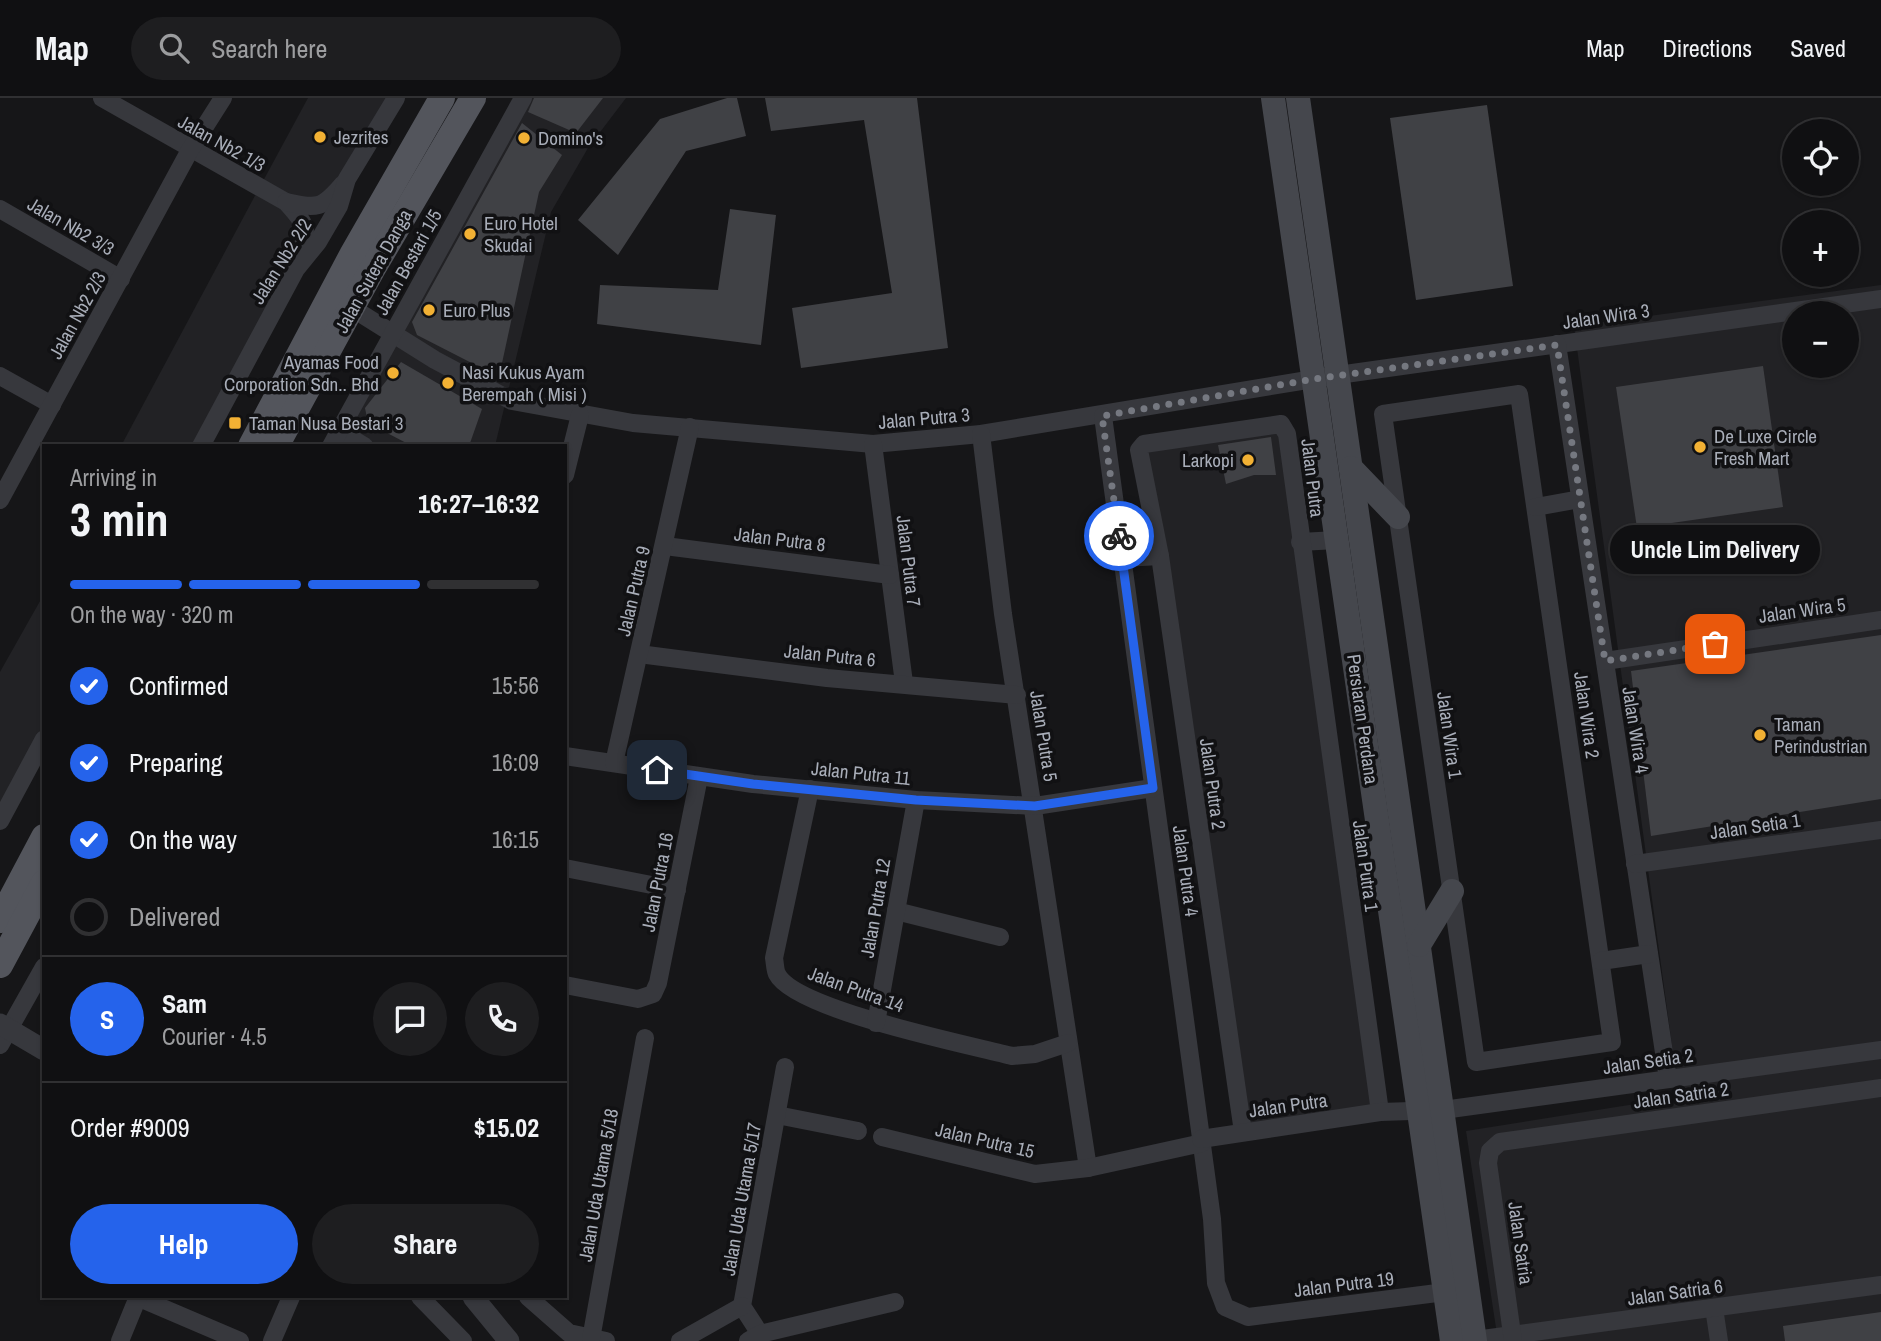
<!DOCTYPE html>
<meta charset="utf-8">
<style>
:root{--surface:#101012;--page:#1e1e20;--text:#f1f3f6;--muted:#9c9d9f;--line:#303032;--accent:#2563eb}
body{margin:0;font-family:"Archivo Narrow",sans-serif;background:var(--page);color:var(--text);height:100vh;display:flex;flex-direction:column;font-size:26px;white-space:nowrap}
*{box-sizing:border-box;margin:0}
p{font-size:23px;color:var(--muted)}
.icon{flex:none;width:38px;height:38px;fill:none;stroke:currentColor;stroke-width:2;stroke-linecap:round;stroke-linejoin:round}
.map{position:relative;flex:1;overflow:hidden}
.drawer{position:absolute;left:42px;top:346px;width:525px;height:854px;display:flex;flex-direction:column;background:var(--surface);border-radius:0px;box-shadow:0 2px 5px #0004,0 0 0 2px var(--line)}
.drawer>*{flex:none}
.buttons{position:absolute;left:1782px;top:21px;display:grid;gap:14px}
.buttons a{display:grid;place-items:center;width:77px;height:77px;border-radius:50%;background:var(--surface);box-shadow:0 2px 5px #0004,0 0 0 2px var(--line);font-size:35px}
.pin{position:absolute;display:grid;place-items:center;width:60px;height:60px;color:#fff;margin:-30px;border-radius:14px;box-shadow:0 4px 10px #0006}
.courier{position:absolute;display:grid;place-items:center;width:70px;height:70px;margin:-35px;border:5px solid #2563eb;border-radius:50%;background:#fff;color:#222;box-shadow:0 2px 9px #0007}
.bubble{position:absolute;height:49px;border-radius:24px;background:var(--surface);box-shadow:0 2px 5px #0004,0 0 0 2px var(--line);font-size:23px;font-weight:700;line-height:49px;text-align:center}
.overview em{font-style:normal;font-weight:700}
.overview div{display:flex;flex-direction:column-reverse}
.overview{display:flex;align-items:center;justify-content:space-between;height:119px;padding:0 28px}
h1{font-size:46px;font-weight:700;line-height:52px}
.bar{display:grid;grid-template-columns:repeat(4,1fr);gap:10px 7px;align-content:center;height:84px;padding:0 28px}
.bar i{height:9px;border-radius:5px;background:var(--line)}
.bar .on{background:var(--accent)}
.bar p{grid-column:span 4}
.line{display:flex;align-items:center;gap:18px;padding:0 28px;border-top:2px solid var(--line)}
.line div{flex:1}
.round{display:grid;place-items:center;flex:none;width:74px;height:74px;border-radius:37px;background:var(--page)}
ol{padding:0 28px;list-style:none}
li{display:flex;align-items:center;gap:21px;height:77px}
li p{margin-inline-start:auto}
li .icon{padding:7px;border-radius:50%;background:var(--accent);color:#fff;stroke-width:4}
li:last-child{color:var(--muted)}
li i{width:38px;height:38px;border:4px solid var(--line);border-radius:50%}
.primary-button{display:flex;gap:14px;margin-top:auto;padding:14px 28px}
.primary-button a{flex:1;height:80px;border-radius:42px;background:var(--accent);color:#fff;font-size:28px;font-weight:700;line-height:80px;text-align:center}
.primary-button a+a{background:var(--page);color:var(--text)}
header{display:flex;align-items:center;gap:42px;box-sizing:border-box;height:98px;padding:0 35px;background:var(--surface);border-bottom:2px solid var(--line)}
header strong{font-size:33px}
nav{display:flex;gap:38px;margin-inline-start:auto;font-size:24px}
.search{width:490px;height:63px;background:var(--page);display:flex;align-items:center;gap:18px;box-sizing:border-box;padding:0 24px;border-radius:38px;color:var(--muted);font-size:26px}
.map>svg:first-child{display:block}
</style>
<header>
<strong>Map</strong>
<div class="search"><svg class="icon" aria-label="search" viewBox="0 0 24 24"><circle cx="10" cy="10" r="6"/><path d="M15 15l6 6"/></svg>Search here</div>
<nav><a>Map</a><a>Directions</a><a>Saved</a></nav>
</header>
<div class="map">
<svg width="1881" height="1243" viewBox="0 0 1881 1243">
<rect width="100%" height="100%" fill="#161618"/>
<g fill="#222225" fill-rule="evenodd">
<polygon points="308,0 390,0 345,73 324,99 313,104 287,99 262,85"/>
<polygon points="531,0 626,0 588,50 551,114 495,348 337,348"/>
<polygon points="257,94 283,109 299,127 290,170 195,348 121,348"/>
<path d="M1881 187V1243H1498L1466 1033 1679 999 1574 228ZM1794 215H1846V268H1794Z"/>
<polygon points="1283,321 1388,1019 1238,1040 1141,340"/>
<polygon points="44,496 44,630 0,711 0,574"/>
</g>
<g fill="#404145">
<polygon points="534,0 603,0 576,35 528,14"/>
<polygon points="727,0 737,0 746,38 686,53 618,157 578,122 660,21"/>
<polygon points="765,0 917,0 948,250 801,270 792,210 892,195 864,22 771,33"/>
<polygon points="1487,7 1513,188 1416,202 1390,20"/>
<polygon points="522,25 562,57 539,94 499,279 417,237 412,224"/>
<polygon points="730,111 776,117 761,247 597,226 600,187 718,192"/>
<polygon points="401,264 482,311 469,348 412,348 368,325 365,310"/>
<polygon points="1763,268 1783,409 1637,430 1616,289"/>
<polygon points="1271,339 1276,377 1254,377 1226,386 1218,347"/>
<polygon points="1881,537 1881,701 1651,738 1631,573"/>
<polygon points="1881,1214 1881,1243 1785,1243 1783,1228"/>
</g>
<g fill="none" stroke-linecap="round" stroke-linejoin="round">
<g stroke="#37383d" stroke-width="18">
<path d="M102 0 286 104C307 127 309 130 300 160"/>
<path d="M286 104C317 111 322 111 343 86"/>
<polyline points="0,111 121,181"/>
<polyline points="352,210 435,262 512,303 633,325 873,346 981,336 1338,277 1881,201"/>
<polyline points="1557,246 1668,981"/>
<polyline points="0,278 52,307"/>
<polygon points="1519,296 1612,944 1476,964 1383,316"/>
<polyline points="1103,318 1212,1121 1216,1185 1225,1209 1248,1219 1445,1194"/>
<polyline points="339,333 364,348"/>
<polyline points="981,336 1003,516 1088,1070"/>
<polyline points="873,346 904,585"/>
<polyline points="201,348 296,171 318,144 339,108 347,81 396,0"/>
<polyline points="331,348 523,0"/>
<polyline points="565,377 580,317"/>
<polyline points="0,402 190,52 223,0"/>
<polyline points="1536,409 1580,401"/>
<polyline points="1300,444 1337,442"/>
<polyline points="665,448 890,477"/>
<polyline points="1122,460 1160,458"/>
<polyline points="639,556 827,580 1017,597"/>
<polyline points="1605,563 1881,522"/>
<polyline points="565,658 753,686 916,702 1035,708 1153,690"/>
<polyline points="614,665 690,329"/>
<path d="M810 691 774 860C775 865 775 872 777 876 795 912 970 947 1012 958L1035 956 1068 945"/>
<polyline points="0,723 44,641"/>
<polyline points="1635,766 1881,732"/>
<polyline points="565,770 677,792"/>
<polyline points="896,813 1000,839"/>
<polyline points="1601,863 1649,856"/>
<polyline points="565,887 638,901 653,896 658,885 699,679"/>
<polyline points="876,925 916,702"/>
<polyline points="0,947 44,869"/>
<polyline points="777,1017 858,1033"/>
<polyline points="1243,1034 1160,458 1139,352 1144,346 1281,326 1287,336 1380,1014"/>
<polyline points="882,1039 1035,1076 1088,1070 1202,1045"/>
<polyline points="1201,1041 1380,1014 1443,1012 1881,952"/>
<polyline points="137,1199 240,1243"/>
<polyline points="420,1199 463,1243"/>
<polyline points="528,1199 569,1235 606,1243"/>
<polyline points="1714,1210 1719,1243"/>
<polyline points="760,1236 742,1208 785,969"/>
<polyline points="591,1241 645,940"/>
<polyline points="1475,1242 1881,1187"/>
<polyline points="120,1243 138,1199"/>
<polyline points="272,1243 291,1199"/>
<polyline points="680,1243 742,1208"/>
<polyline points="748,1243 760,1236 895,1204"/>
<polyline points="1513,1243 1488,1065 1490,1053 1500,1044 1881,990"/>
</g>
<g stroke="#37383d" stroke-width="21">
<polyline points="0,926 44,952"/>
<polyline points="473,1199 509,1243"/>
</g>
<g stroke="#45474d" stroke-width="24">
<polyline points="1273,0 1452,1243"/>
<polyline points="1298,0 1475,1243"/>
<polyline points="1351,370 1398,419"/>
<polyline points="1419,847 1452,793"/>
</g>
<g stroke="#53555c" stroke-width="26">
<polyline points="251,348 352,157 442,0"/>
<polyline points="276,348 372,172 473,0"/>
<polyline points="0,822 44,739"/>
<polyline points="0,867 44,785"/>
</g>
</g>
<g fill="none" stroke-linecap="round" stroke-linejoin="round">
<polyline stroke="#757880" stroke-width="7" stroke-dasharray="0 12.6" points="1119,438 1102,318 1314,281 1557,247 1605,563 1715,546"/>
<polyline stroke="#2563eb" stroke-width="9" points="657,672 753,686 916,702 1035,708 1153,690 1119,438"/>
</g>
<g fill="#f2b134" stroke="#111113" stroke-width="2.5">
<circle cx="320" cy="39" r="7"/>
<circle cx="524" cy="40" r="7"/>
<circle cx="470" cy="136" r="7"/>
<circle cx="429" cy="212" r="7"/>
<circle cx="393" cy="275" r="7"/>
<circle cx="448" cy="285" r="7"/>
<rect x="228" y="318" width="14" height="14" rx="3.5"/>
<circle cx="1700" cy="349" r="7"/>
<circle cx="1248" cy="362" r="7"/>
<circle cx="1760" cy="637" r="7"/>
</g>
<g text-anchor="middle" stroke-width="7" stroke-linejoin="round" paint-order="stroke">
<g font-size="19" fill="#a8adb8" stroke="#111113" text-anchor="start">
<text x="334" y="46">Jezrites</text>
<text x="538" y="47">Domino's</text>
<text x="484" y="132">Euro Hotel<tspan x="484" dy="22">Skudai</tspan></text>
<text x="443" y="219">Euro Plus</text>
<text x="379" y="271" text-anchor="end">Ayamas Food<tspan x="379" dy="22">Corporation Sdn.. Bhd</tspan></text>
<text x="462" y="281">Nasi Kukus Ayam<tspan x="462" dy="22">Berempah ( Misi )</tspan></text>
<text x="249" y="332">Taman Nusa Bestari 3</text>
<text x="1714" y="345">De Luxe Circle<tspan x="1714" dy="22">Fresh Mart</tspan></text>
<text x="1234" y="369" text-anchor="end">Larkopi</text>
<text x="1774" y="633">Taman<tspan x="1774" dy="22">Perindustrian</tspan></text>
</g>
<g font-size="19" fill="#a8adb8" stroke="#111113">
<text transform="translate(222 45) rotate(29)" y="7">Jalan Nb2 1/3</text>
<text transform="translate(71 128) rotate(30)" y="7">Jalan Nb2 3/3</text>
<text transform="translate(281 163) rotate(-58)" y="7">Jalan Nb2 2/2</text>
<text transform="translate(408 164) rotate(-61)" y="7">Jalan Bestari 1/5</text>
<text transform="translate(373 173) rotate(-61)" y="7">Jalan Sutera Danga</text>
<text transform="translate(77 217) rotate(-61)" y="7">Jalan Nb2 2/3</text>
<text transform="translate(1606 218) rotate(-8)" y="7">Jalan Wira 3</text>
<text transform="translate(924 320) rotate(-5)" y="7">Jalan Putra 3</text>
<text transform="translate(1313 380) rotate(83)" y="7">Jalan Putra</text>
<text transform="translate(780 441) rotate(7)" y="7">Jalan Putra 8</text>
<text transform="translate(909 463) rotate(83)" y="7">Jalan Putra 7</text>
<text transform="translate(633 493) rotate(-77)" y="7">Jalan Putra 9</text>
<text transform="translate(1802 512) rotate(-8)" y="7">Jalan Wira 5</text>
<text transform="translate(830 557) rotate(6)" y="7">Jalan Putra 6</text>
<text transform="translate(1587 617) rotate(82)" y="7">Jalan Wira 2</text>
<text transform="translate(1363 621) rotate(82)" y="7">Persiaran Perdana</text>
<text transform="translate(1636 632) rotate(81)" y="7">Jalan Wira 4</text>
<text transform="translate(1450 637) rotate(82)" y="7">Jalan Wira 1</text>
<text transform="translate(1044 638) rotate(81)" y="7">Jalan Putra 5</text>
<text transform="translate(861 675) rotate(6)" y="7">Jalan Putra 11</text>
<text transform="translate(1213 686) rotate(82)" y="7">Jalan Putra 2</text>
<text transform="translate(1755 728) rotate(-8)" y="7">Jalan Setia 1</text>
<text transform="translate(1366 768) rotate(82)" y="7">Jalan Putra 1</text>
<text transform="translate(1186 773) rotate(82)" y="7">Jalan Putra 4</text>
<text transform="translate(657 784) rotate(-79)" y="7">Jalan Putra 16</text>
<text transform="translate(875 810) rotate(-80)" y="7">Jalan Putra 12</text>
<text transform="translate(856 891) rotate(20)" y="7">Jalan Putra 14</text>
<text transform="translate(1648 963) rotate(-8)" y="7">Jalan Setia 2</text>
<text transform="translate(1681 997) rotate(-8)" y="7">Jalan Satria 2</text>
<text transform="translate(1288 1007) rotate(-8)" y="7">Jalan Putra</text>
<text transform="translate(985 1042) rotate(13)" y="7">Jalan Putra 15</text>
<text transform="translate(598 1087) rotate(-80)" y="7">Jalan Uda Utama 5/18</text>
<text transform="translate(741 1101) rotate(-80)" y="7">Jalan Uda Utama 5/17</text>
<text transform="translate(1521 1145) rotate(82)" y="7">Jalan Satria</text>
<text transform="translate(1344 1186) rotate(-7)" y="7">Jalan Putra 19</text>
<text transform="translate(1675 1194) rotate(-8)" y="7">Jalan Satria 6</text>
</g>
</g>
</svg>
<div class="buttons">
<a><svg class="icon" aria-label="locate" viewBox="0 0 24 24"><circle cx="12" cy="12" r="6"/><path d="M12 2v4M12 18v4M2 12h4M18 12h4"/></svg></a>
<a>+</a>
<a>−</a>
</div>
<div class="pin" style="left:1715px;top:546px;background:#ea580c"><svg class="icon" aria-label="bag" viewBox="0 0 24 24"><path d="M5 8h14l-1 12H6zM9 8a3 3 0 0 1 6 0"/></svg></div>
<div class="pin" style="left:657px;top:672px;background:#1f2937"><svg class="icon" aria-label="home" viewBox="0 0 24 24"><path d="M3 11l9-7 9 7M6 9v11h12V9"/></svg></div>
<div class="courier" style="left:1119px;top:438px"><svg class="icon" aria-label="bike" viewBox="0 0 24 24"><circle cx="6" cy="16" r="4"/><circle cx="18" cy="16" r="4"/><path d="M6 16l4-8h5l3 8M10 8l3 8H6M13 5h3"/></svg></div>
<div class="bubble" style="left:1610px;top:427px;width:210px">Uncle Lim Delivery</div>
<section class="drawer">
<div class="overview"><div><h1>3 min</h1><p>Arriving in</p></div><em>16:27–16:32</em></div>
<div class="bar"><i class="on"></i><i class="on"></i><i class="on"></i><i></i><p>On the way · 320 m</p></div>
<ol>
<li><svg class="icon" aria-label="check" viewBox="0 0 24 24"><path d="M5 12l5 5 9-10"/></svg>Confirmed<p>15:56</p></li>
<li><svg class="icon" aria-label="check" viewBox="0 0 24 24"><path d="M5 12l5 5 9-10"/></svg>Preparing<p>16:09</p></li>
<li><svg class="icon" aria-label="check" viewBox="0 0 24 24"><path d="M5 12l5 5 9-10"/></svg>On the way<p>16:15</p></li>
<li><i></i>Delivered</li>
</ol>
<div class="line" style="height:126px"><b class="round" style="background:var(--accent);color:#fff">S</b><div><b>Sam</b><p>Courier · 4.5</p></div><a class="round"><svg class="icon" aria-label="chat" viewBox="0 0 24 24"><path d="M4 5h16v11H9l-5 4z"/></svg></a><a class="round"><svg class="icon" aria-label="phone" viewBox="0 0 24 24"><path d="M5 4h4l2 5-3 2q2 4 5 5l2-3 5 2v4C11 20 4 13 5 4z"/></svg></a></div>
<div class="line" style="height:91px"><div>Order #9009</div><b>$15.02</b></div>
<div class="primary-button"><a>Help</a><a>Share</a></div>
</section>
</div>
